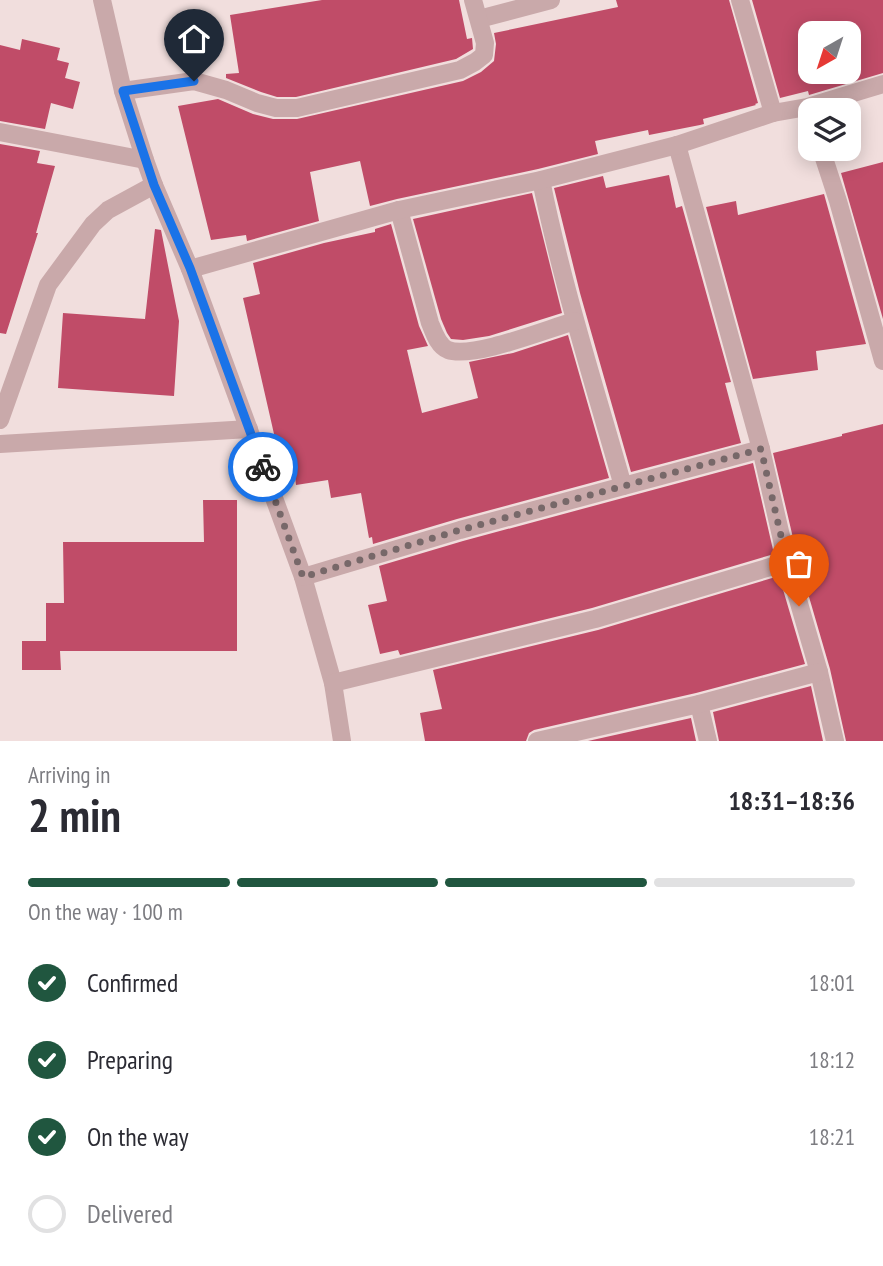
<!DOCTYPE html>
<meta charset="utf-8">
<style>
:root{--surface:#fff;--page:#f2f2f3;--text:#2b2b33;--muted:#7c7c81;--line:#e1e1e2;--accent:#20563f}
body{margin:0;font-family:"PT Sans Narrow",sans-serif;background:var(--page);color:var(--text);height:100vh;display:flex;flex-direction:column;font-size:26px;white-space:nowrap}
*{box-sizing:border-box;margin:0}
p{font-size:23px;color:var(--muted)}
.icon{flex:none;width:38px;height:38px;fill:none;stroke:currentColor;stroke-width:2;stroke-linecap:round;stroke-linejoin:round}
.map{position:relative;height:741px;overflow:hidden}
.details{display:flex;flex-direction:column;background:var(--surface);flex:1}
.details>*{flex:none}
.needle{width:46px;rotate:219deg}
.buttons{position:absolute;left:798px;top:21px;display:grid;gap:14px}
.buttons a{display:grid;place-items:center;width:63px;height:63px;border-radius:14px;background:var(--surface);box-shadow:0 4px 18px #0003;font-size:35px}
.pin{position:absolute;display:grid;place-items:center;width:60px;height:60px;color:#fff;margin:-72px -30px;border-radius:50% 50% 50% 0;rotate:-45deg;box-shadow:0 0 7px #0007}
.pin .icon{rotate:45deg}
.courier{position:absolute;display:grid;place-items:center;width:70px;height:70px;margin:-35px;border:5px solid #1a73e8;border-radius:50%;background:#fff;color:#222;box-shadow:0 2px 9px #0007}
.head em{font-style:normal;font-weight:700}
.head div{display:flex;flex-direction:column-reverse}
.head{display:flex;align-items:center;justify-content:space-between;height:119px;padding:0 28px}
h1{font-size:46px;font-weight:700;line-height:52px}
.bar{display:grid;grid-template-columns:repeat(4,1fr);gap:10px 7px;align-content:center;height:84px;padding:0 28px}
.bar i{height:9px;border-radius:5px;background:var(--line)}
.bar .current{background:var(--accent)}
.bar p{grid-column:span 4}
ol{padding:0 28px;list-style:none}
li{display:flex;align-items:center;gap:21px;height:77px}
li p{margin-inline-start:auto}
li .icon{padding:7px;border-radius:50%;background:var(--accent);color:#fff;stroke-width:4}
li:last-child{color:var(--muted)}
li i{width:38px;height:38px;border:4px solid var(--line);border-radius:50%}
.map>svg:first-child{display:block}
</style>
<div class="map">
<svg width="883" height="741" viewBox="0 0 883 741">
<rect width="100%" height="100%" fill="#f1dedd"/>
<g fill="#c04c68" fill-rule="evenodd">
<polygon points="322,0 459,0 467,39 472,38 473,49 456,59 296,97 277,97 261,92 226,78 226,74 239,73 230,15"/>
<polygon points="616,0 729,0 758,103 755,104 756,105 703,119 704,124 700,125 649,135 648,130 595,141 598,154 538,169 397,199 370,206 360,161 310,172 319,221 247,241 246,235 211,240 178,106 218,99 253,114 273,119 297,119 463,81 481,72 494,61 496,44 494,33 618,7"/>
<path d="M752 0H883V73L809 95 808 91 780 98ZM810 33H849V72H810Z"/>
<polygon points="22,39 60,48 57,60 69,63 65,78 80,82 73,109 51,103 45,129 0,121 0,45 20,50"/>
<polygon points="0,144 40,151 37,163 55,166 36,233 38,233 6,334 0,333"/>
<polygon points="883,162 883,319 841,173"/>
<polygon points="669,175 676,208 682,206 731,382 725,383 741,443 631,472 580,293 554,188 603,176 606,188"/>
<polygon points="532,193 562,313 489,336 463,340 451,339 447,333 441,319 413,219"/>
<polygon points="824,194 866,344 816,351 818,370 753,379 706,207 736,201 738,215"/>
<polygon points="391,224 419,326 428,346 407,350 422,413 478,398 469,362 513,353 568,335 609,478 457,519 373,544 372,537 369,538 361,493 331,498 328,480 296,485 294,467 282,469 243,298 260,294 253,263 324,243 375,232 375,229"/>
<polygon points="155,229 161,230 179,321 174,396 58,388 63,313 145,319"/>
<polygon points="883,424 883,741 846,741 830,669 798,559 773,453 842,436 842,434"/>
<polygon points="753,463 774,554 592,608 400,655 398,650 380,654 368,605 387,601 379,566 463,541"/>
<polygon points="203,500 237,500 237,651 60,651 61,670 22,670 22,641 46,641 46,603 64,603 63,542 204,542"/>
<polygon points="779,576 805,664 696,693 534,730 529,733 526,741 425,741 420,713 442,709 433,670 598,630"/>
<polygon points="811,686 823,741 719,741 713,712"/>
<polygon points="691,718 696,741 588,741"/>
</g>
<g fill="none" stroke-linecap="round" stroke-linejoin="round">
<g stroke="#c9a9aa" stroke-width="18">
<polyline points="102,0 123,91 145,160 154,185 190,269 303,577 333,683 342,741"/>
<polyline points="740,0 773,113"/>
<polyline points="479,19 551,0"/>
<polyline points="123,91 194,81 226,90 257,103 276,108 297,108 460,70 475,62 484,55 485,43 473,0"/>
<polyline points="0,132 145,160"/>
<polyline points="677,145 761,449 787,562 819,672 835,741"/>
<polyline points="821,149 838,201 883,361"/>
<path d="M541 180C562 284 594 384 623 486"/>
<path d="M399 210 430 323C434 333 438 346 448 350 473 359 547 329 575 321"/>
<polyline points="190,269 399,210 541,180 677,145 773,113 807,107 883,84"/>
<polyline points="0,420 48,285 93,224 108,210 154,185"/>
<polyline points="0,444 249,429"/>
<polyline points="303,577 460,530 761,449"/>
<polyline points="333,683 595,619 787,562"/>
<polyline points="699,704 708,741"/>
<polyline points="537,741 699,704 819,672"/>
</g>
</g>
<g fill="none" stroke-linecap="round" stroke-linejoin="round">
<polyline stroke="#776869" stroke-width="7" stroke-dasharray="0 12.6" points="263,467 303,577 460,530 761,449 787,562 799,606"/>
<polyline stroke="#1a73e8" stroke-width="9" points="194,81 123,91 154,185 190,268 263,467"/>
</g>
</svg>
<div class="buttons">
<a><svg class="needle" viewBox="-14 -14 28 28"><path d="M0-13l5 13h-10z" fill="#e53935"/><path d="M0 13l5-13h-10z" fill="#7c7c81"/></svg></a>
<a><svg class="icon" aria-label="layers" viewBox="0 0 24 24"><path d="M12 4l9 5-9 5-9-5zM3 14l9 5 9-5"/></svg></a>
</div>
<div class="pin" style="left:799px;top:606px;background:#ea580c"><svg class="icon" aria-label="bag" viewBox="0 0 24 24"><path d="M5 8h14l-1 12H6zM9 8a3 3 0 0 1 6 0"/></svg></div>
<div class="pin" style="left:194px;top:81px;background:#1f2937"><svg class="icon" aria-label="home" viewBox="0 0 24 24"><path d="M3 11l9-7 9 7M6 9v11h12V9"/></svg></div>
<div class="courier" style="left:263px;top:467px"><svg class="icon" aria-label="bike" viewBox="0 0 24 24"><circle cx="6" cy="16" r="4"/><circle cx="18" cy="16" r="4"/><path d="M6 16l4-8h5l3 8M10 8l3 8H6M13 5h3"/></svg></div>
</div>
<section class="details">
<div class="head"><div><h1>2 min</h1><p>Arriving in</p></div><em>18:31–18:36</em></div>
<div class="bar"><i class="current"></i><i class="current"></i><i class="current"></i><i></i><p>On the way · 100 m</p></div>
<ol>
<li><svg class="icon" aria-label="check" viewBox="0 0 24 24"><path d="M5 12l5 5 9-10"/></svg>Confirmed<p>18:01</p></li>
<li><svg class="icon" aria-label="check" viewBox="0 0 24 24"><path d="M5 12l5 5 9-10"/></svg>Preparing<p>18:12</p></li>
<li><svg class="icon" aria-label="check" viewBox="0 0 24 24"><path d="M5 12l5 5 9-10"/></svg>On the way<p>18:21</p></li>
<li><i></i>Delivered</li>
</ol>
</section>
